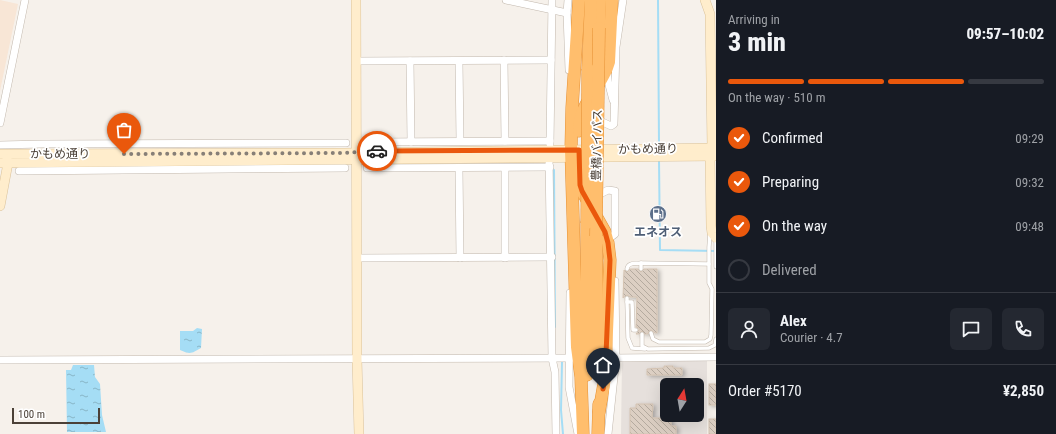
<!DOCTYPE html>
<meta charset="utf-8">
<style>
:root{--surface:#171b24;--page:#242831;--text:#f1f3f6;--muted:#9ea1a6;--line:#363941;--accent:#ea580c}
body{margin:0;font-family:"Roboto Condensed","Noto Sans JP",sans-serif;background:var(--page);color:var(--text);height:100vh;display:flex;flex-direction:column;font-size:15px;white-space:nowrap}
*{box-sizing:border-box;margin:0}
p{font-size:13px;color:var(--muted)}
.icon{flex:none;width:22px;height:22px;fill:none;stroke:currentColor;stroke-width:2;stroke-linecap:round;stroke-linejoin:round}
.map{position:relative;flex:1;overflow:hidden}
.side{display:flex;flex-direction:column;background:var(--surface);width:340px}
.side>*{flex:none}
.needle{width:26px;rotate:11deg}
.tools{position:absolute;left:660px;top:378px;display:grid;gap:8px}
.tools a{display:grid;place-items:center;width:44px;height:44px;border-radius:6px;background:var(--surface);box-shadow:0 4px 16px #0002;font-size:20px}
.scale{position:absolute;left:12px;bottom:10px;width:88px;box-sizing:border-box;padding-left:4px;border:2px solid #4b4138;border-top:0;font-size:11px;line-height:14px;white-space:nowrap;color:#4b4138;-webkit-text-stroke:3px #fff;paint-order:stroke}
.pin{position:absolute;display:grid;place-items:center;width:34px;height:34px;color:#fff;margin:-41px -17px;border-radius:50% 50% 50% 0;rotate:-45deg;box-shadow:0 0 4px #0007}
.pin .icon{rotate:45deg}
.courier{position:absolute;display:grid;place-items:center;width:40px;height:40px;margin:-20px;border:3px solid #ea580c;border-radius:50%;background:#fff;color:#222;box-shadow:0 1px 5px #0007}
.overview em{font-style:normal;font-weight:800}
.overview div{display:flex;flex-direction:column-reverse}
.overview{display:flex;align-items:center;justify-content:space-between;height:68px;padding:0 12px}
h1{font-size:26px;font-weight:800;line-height:30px}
.bar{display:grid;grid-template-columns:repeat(4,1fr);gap:6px 4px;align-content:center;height:48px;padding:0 12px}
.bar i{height:5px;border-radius:3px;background:var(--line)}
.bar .on{background:var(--accent)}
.bar p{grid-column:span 4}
.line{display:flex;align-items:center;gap:10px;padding:0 12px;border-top:1px solid var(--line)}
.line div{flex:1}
.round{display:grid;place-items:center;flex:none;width:42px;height:42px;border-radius:6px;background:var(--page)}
ol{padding:0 12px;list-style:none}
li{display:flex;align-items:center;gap:12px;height:44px}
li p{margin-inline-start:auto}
li .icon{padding:4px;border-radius:50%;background:var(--accent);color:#fff;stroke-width:4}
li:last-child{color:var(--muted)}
li i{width:22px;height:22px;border:2px solid var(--line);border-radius:50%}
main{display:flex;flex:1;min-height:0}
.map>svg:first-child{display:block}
</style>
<main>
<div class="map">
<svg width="716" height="434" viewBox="0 0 716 434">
<defs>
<pattern id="water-ripples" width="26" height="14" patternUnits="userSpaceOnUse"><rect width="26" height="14" fill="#a5ddf5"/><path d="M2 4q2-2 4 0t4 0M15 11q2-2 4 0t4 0" fill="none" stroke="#88b5c7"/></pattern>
<pattern id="building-back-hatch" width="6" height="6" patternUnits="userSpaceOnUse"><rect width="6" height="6" fill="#dccfc3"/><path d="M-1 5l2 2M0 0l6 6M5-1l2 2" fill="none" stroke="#b4aa9f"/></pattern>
<filter id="shadow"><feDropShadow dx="2.5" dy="1.5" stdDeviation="2" flood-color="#0004"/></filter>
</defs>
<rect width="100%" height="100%" fill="#f6f1eb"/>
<polygon fill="#f8e6d6" points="0,0 18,4 0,91"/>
<path fill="#e6e0dc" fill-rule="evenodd" d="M707 360V434H621L622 361ZM667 385H697V415H667Z"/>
<g fill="url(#water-ripples)">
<path d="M197 328 202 329 201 348C192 353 191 355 180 350V331H193Z"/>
<polygon points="73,365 94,365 95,377 100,384 102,415 106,432 67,432 66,370 71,370"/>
</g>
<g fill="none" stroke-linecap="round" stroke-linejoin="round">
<g stroke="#a5ddf5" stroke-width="2">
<polyline points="658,0 659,145"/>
<polyline points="659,160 660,250 716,251"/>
<polyline points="554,170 555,327"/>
<polyline points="562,362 561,410 563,434"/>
</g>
</g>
<g fill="url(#building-back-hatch)" stroke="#d4c3b2" filter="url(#shadow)">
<polygon points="630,269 638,269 641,272 644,269 657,269 657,333 655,333 651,330 649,331 648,334 645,334 642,331 639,334 636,334 639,330 639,328 636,327 637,297 630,297 627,295 623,298 624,270 627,272"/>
<polygon points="664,366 673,366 673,368 682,368 682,375 647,375 647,369 664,368"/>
<rect x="709" y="384" width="7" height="21"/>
<polygon points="636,404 653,404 652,418 671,418 671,426 676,426 676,434 630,434 630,408 636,408"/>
<rect x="709" y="419" width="7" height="15"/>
</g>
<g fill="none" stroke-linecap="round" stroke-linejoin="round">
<g stroke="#c2b8ad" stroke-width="4.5">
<g id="lane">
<polyline points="716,239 716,267"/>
<path d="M627 269C628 262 635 264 641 263"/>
<polyline points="641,269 641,263 709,264 709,247 710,233"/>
<polyline points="627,298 627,302 632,302 633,330 636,330"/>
<polyline points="627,302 628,338 632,348 645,349"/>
<polyline points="651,333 653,339 659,342 705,342 710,339 711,335 712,289 709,283 709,264"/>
<polyline points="642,334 642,346 648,349 709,348 715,345 716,339"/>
</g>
</g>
<g stroke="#c2b8ad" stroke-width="8">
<g id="street">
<polyline points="506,0 567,13"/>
<polyline points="568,0 567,13 569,70"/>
<polyline points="504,60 505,141"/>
<polyline points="356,61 551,60"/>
<polyline points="410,61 411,142"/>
<polyline points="459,61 460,141"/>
<polyline points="607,72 608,81 613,100"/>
<polyline points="596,119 611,126 614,124 616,47 623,0"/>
<polyline points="0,123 25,0"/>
<polyline points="372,142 550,141"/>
<polyline points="550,144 552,0"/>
<polyline points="0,145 43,144 346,143"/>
<polyline points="549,158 552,358 555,372 556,434"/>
<polyline points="367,168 550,167"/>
<polyline points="459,168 460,258"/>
<polyline points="505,168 505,258"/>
<polyline points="19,171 345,168"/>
<polyline points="594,197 608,190 615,191 615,234 607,240"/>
<polyline points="357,258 552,257"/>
<polyline points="570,293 569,387 578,434"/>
<polyline points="612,358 716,357"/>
<polyline points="0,360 573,358"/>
<polyline points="608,434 616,358 615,281"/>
</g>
</g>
<g stroke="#dbc39b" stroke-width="10">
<g id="secondary">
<polyline points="356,0 357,359 359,434"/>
<polyline points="705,0 710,14 712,148"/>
<polyline points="0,154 344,153 716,148"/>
<polyline points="710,156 711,226 712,233 716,238"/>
<polyline points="0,163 716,156"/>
<polyline points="0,206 8,163 7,159"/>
</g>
</g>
<g stroke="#e69135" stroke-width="13">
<g id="highway">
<polyline points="579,0 572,108 571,150 577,347 581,377 583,434"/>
<polyline points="599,28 600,0"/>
<polyline points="588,69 591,0"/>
<path d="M579 131C579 102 602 88 609 62L612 0"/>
<polyline points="579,171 580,185 582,191 605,232 608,243 610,260 605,378 599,412"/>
<polyline points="596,236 598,371"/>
<polyline points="587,375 587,223"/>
<polyline points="598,434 599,404"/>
</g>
</g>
<use href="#lane" stroke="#fff" stroke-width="3.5"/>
<use href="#street" stroke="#fff" stroke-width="7"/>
<use href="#secondary" stroke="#ffedcc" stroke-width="9"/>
<use href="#highway" stroke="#ffbe6d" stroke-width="12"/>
<g stroke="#e69135" stroke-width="13" stroke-linecap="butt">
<g id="highway-bridge">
<polyline points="587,223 588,69"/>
<polyline points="596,236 599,28"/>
</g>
</g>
<use href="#highway-bridge" stroke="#ffbe6d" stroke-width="12"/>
</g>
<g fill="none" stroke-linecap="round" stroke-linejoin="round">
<polyline stroke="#877f77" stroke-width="4" stroke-dasharray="0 7.2" points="124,154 344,153 377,151"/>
<polyline stroke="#ea580c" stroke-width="5" points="377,151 579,150 580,185 582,191 605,232 608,243 610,260 605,378 603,389"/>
</g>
<defs>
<g id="fuel-disc" transform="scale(0.9)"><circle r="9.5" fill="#5c6f8a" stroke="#fff"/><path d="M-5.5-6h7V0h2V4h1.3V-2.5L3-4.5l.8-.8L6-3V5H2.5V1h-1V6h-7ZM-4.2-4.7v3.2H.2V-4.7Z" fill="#fff"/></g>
</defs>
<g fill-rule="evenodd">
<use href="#fuel-disc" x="658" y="214"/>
</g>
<g text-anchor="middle" stroke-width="3.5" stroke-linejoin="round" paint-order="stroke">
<g font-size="12" fill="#4b4138" stroke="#fff">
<text transform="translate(597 145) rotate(-89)" y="4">豊橋バイパス</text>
<text transform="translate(648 149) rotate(-1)" y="4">かもめ通り</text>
<text x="60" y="158">かもめ通り</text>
</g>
<g font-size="12" font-weight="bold" fill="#4e5e75" stroke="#fff">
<text x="658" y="236">エネオス</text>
</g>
</g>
</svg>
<div class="tools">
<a><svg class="needle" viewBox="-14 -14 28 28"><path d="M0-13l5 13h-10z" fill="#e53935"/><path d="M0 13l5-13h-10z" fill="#9ea1a6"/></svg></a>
</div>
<div class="scale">100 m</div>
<div class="pin" style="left:124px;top:154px;background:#ea580c"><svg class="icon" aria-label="bag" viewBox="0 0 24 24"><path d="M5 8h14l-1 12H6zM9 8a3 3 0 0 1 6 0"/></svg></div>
<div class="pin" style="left:603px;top:389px;background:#1f2937"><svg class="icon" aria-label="home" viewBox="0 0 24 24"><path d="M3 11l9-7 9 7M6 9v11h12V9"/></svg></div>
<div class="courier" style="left:377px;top:151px"><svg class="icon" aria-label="car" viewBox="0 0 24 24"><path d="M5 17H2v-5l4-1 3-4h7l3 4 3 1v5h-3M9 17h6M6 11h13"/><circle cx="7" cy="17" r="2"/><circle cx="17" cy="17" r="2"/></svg></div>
</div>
<section class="side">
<div class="overview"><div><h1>3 min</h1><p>Arriving in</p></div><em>09:57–10:02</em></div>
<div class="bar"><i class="on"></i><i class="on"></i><i class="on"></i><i></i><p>On the way · 510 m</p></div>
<ol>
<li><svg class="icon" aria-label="check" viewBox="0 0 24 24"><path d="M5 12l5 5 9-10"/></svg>Confirmed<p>09:29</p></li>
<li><svg class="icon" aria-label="check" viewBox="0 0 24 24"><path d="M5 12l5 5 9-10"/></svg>Preparing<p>09:32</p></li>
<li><svg class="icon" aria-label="check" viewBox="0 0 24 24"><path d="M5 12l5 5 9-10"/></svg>On the way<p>09:48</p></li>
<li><i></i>Delivered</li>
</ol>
<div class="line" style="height:72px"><a class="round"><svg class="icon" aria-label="person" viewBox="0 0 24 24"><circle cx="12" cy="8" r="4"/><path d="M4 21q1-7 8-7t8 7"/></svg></a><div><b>Alex</b><p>Courier · 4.7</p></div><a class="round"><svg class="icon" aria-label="chat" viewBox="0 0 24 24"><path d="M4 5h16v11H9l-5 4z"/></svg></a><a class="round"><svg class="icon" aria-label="phone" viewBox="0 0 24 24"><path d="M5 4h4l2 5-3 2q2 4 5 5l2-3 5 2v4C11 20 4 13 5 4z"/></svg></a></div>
<div class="line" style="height:52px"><div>Order #5170</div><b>¥2,850</b></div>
</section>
</main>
